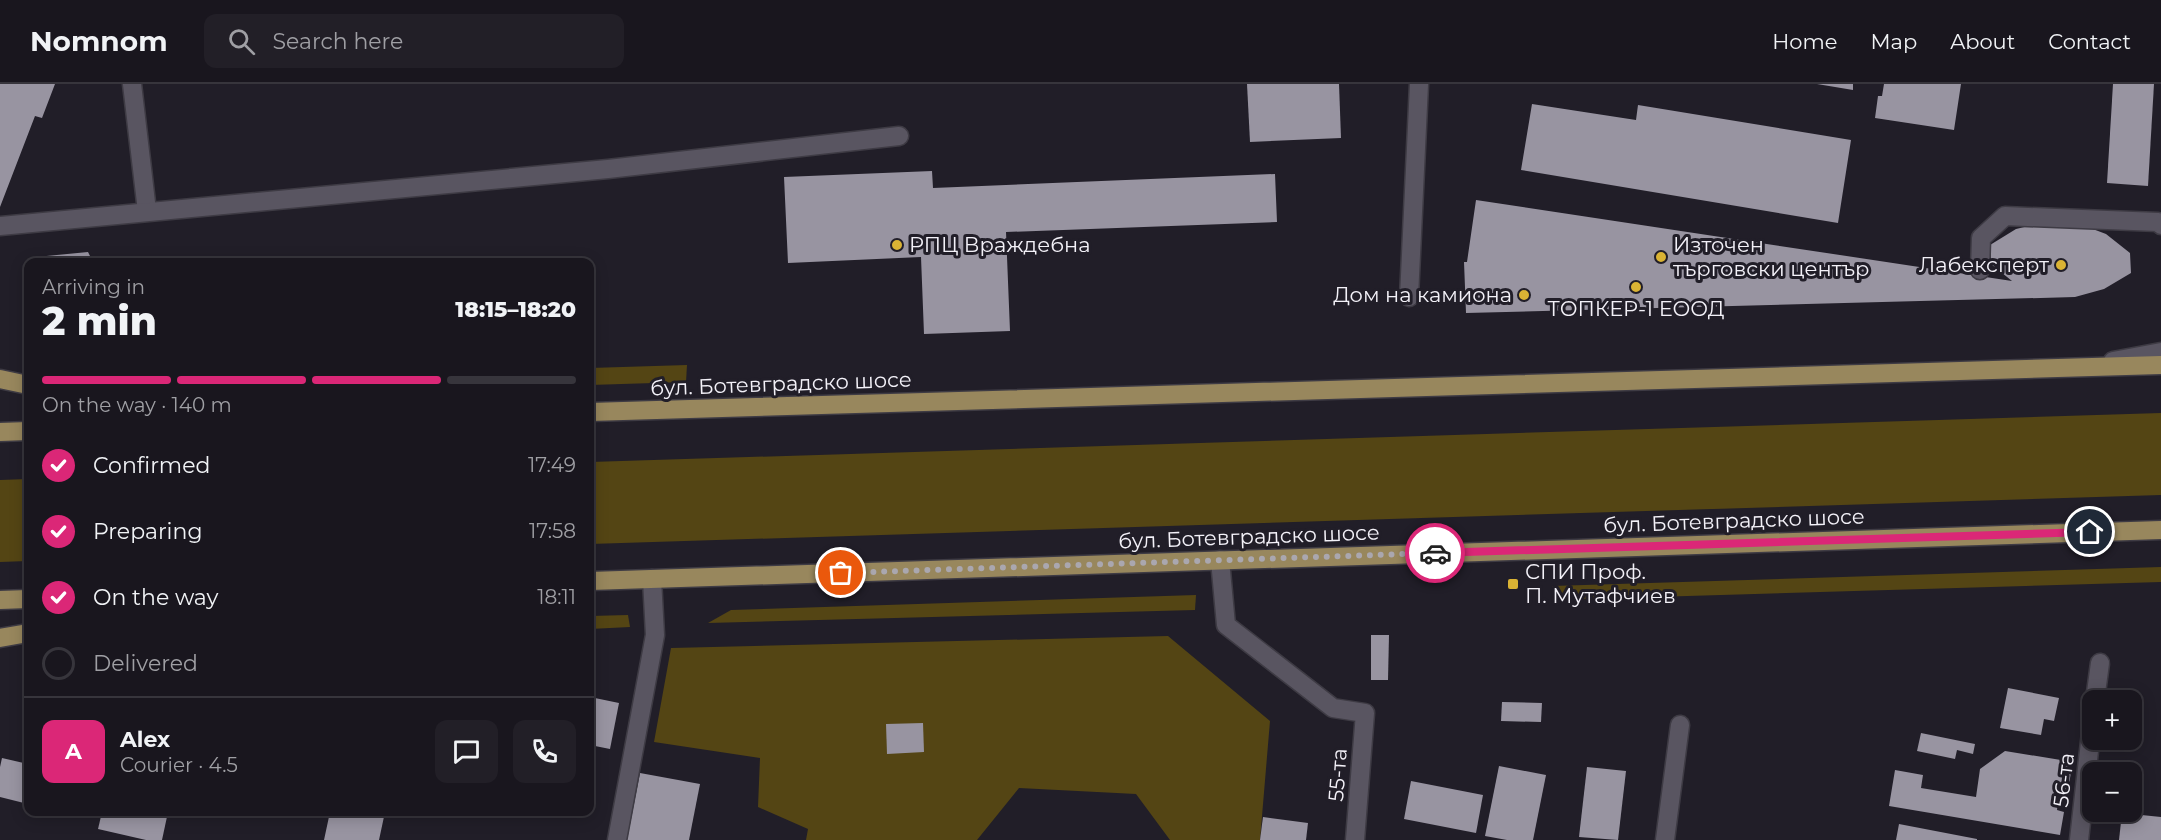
<!DOCTYPE html>
<meta charset="utf-8">
<style>
:root{--surface:#19161e;--page:#221f27;--text:#f1f3f6;--muted:#9f9fa4;--line:#37353c;--accent:#db2777}
body{margin:0;font-family:Montserrat,sans-serif;background:var(--page);color:var(--text);height:100vh;display:flex;flex-direction:column;font-size:22px;white-space:nowrap}
*{box-sizing:border-box;margin:0}
p{font-size:20px;color:var(--muted)}
.icon{flex:none;width:33px;height:33px;fill:none;stroke:currentColor;stroke-width:2;stroke-linecap:round;stroke-linejoin:round}
.map{position:relative;flex:1;overflow:hidden}
.side{position:absolute;left:24px;top:174px;width:570px;height:558px;display:flex;flex-direction:column;background:var(--surface);border-radius:12px;box-shadow:0 3px 15px #0003,0 0 0 2px var(--line)}
.side>*{flex:none}
.controls{position:absolute;left:2082px;top:606px;display:grid;gap:12px}
.controls a{display:grid;place-items:center;width:60px;height:60px;border-radius:12px;background:var(--surface);box-shadow:0 3px 15px #0003,0 0 0 2px var(--line);font-size:30px}
.pin{position:absolute;display:grid;place-items:center;width:51px;height:51px;color:#fff;margin:-26px;border:3px solid #fff;border-radius:50%;box-shadow:0 2px 6px #0007}
.courier{position:absolute;display:grid;place-items:center;width:60px;height:60px;margin:-30px;border:4px solid #db2777;border-radius:50%;background:#fff;color:#222;box-shadow:0 2px 8px #0007}
.overview em{font-style:normal;font-weight:800}
.overview div{display:flex;flex-direction:column-reverse}
.overview{display:flex;align-items:center;justify-content:space-between;height:102px;padding:0 18px}
h1{font-size:39px;font-weight:800;line-height:45px}
.bar{display:grid;grid-template-columns:repeat(4,1fr);gap:9px 6px;align-content:center;height:72px;padding:0 18px}
.bar i{height:8px;border-radius:4px;background:var(--line)}
.bar .current{background:var(--accent)}
.bar p{grid-column:span 4}
.line{display:flex;align-items:center;gap:15px;padding:0 18px;border-top:2px solid var(--line)}
.line div{flex:1}
.round{display:grid;place-items:center;flex:none;width:63px;height:63px;border-radius:12px;background:var(--page)}
ol{padding:0 18px;list-style:none}
li{display:flex;align-items:center;gap:18px;height:66px}
li p{margin-inline-start:auto}
li .icon{padding:6px;border-radius:50%;background:var(--accent);color:#fff;stroke-width:4}
li:last-child{color:var(--muted)}
li i{width:33px;height:33px;border:3px solid var(--line);border-radius:50%}
header{display:flex;align-items:center;gap:36px;box-sizing:border-box;height:84px;padding:0 30px;background:var(--surface);border-bottom:2px solid var(--line)}
header strong{font-size:28px}
nav{display:flex;gap:33px;margin-inline-start:auto;font-size:21px}
.search{width:420px;height:54px;background:var(--page);display:flex;align-items:center;gap:15px;box-sizing:border-box;padding:0 21px;border-radius:12px;color:var(--muted);font-size:22px}
.map>svg:first-child{display:block}
</style>
<header>
<strong>Nomnom</strong>
<div class="search"><svg class="icon" aria-label="search" viewBox="0 0 24 24"><circle cx="10" cy="10" r="6"/><path d="M15 15l6 6"/></svg>Search here</div>
<nav><a>Home</a><a>Map</a><a>About</a><a>Contact</a></nav>
</header>
<div class="map">
<svg width="2161" height="756" viewBox="0 0 2161 756">
<rect width="100%" height="100%" fill="#211e28"/>
<g fill="#544514">
<polygon points="687,281 686,298 590,301 590,284"/>
<polygon points="2161,329 2161,411 590,460 590,378"/>
<polygon points="28,395 28,477 0,478 0,396"/>
<polygon points="2161,483 2161,498 1553,516 1552,502"/>
<polygon points="1196,511 1195,526 708,539 731,526"/>
<polygon points="628,531 630,543 590,545 590,532"/>
<polygon points="1168,552 1270,637 1260,756 1170,756 1136,710 1019,704 977,756 806,756 808,745 758,723 760,674 654,658 671,564"/>
</g>
<g fill="#9894a1">
<polygon points="0,0 55,0 42,34 35,32 0,123"/>
<polygon points="1247,0 1339,0 1341,54 1250,58"/>
<polygon points="1817,0 1853,0 1853,6"/>
<polygon points="1884,0 1961,0 1954,46 1875,34 1878,12 1882,12"/>
<polygon points="2113,0 2154,0 2148,102 2107,99"/>
<polygon points="1532,20 1636,36 1638,21 1851,56 1838,139 1521,86"/>
<polygon points="932,87 933,104 1275,90 1277,138 1006,148 1010,247 924,250 921,173 788,179 784,93"/>
<polygon points="1476,116 2012,197 1991,180 1990,161 2016,145 2046,138 2077,139 2106,150 2130,169 2131,189 2104,205 2075,213 1466,229 1464,178 1467,178"/>
<polygon points="88,168 93,178 37,178 36,173"/>
<polygon points="1371,551 1389,551 1388,596 1371,596"/>
<polygon points="2008,604 2059,614 2054,637 2044,635 2041,651 2000,644"/>
<polygon points="590,613 619,619 610,665 590,661"/>
<polygon points="1502,618 1542,619 1541,638 1501,637"/>
<polygon points="923,639 924,668 887,670 886,640"/>
<polygon points="1921,649 1975,660 1973,670 1957,666 1955,675 1917,667"/>
<polygon points="2005,667 2073,678 2067,710 2059,709 2057,726 2064,728 2060,751 1889,722 1895,686 1923,691 1921,704 1976,713 1980,685"/>
<polygon points="2,674 28,680 28,720 0,713 0,683"/>
<polygon points="1499,682 1546,691 1533,756 1507,756 1485,752"/>
<polygon points="1587,683 1626,687 1618,756 1579,753"/>
<polygon points="640,689 700,700 689,756 627,756"/>
<polygon points="1411,697 1483,711 1476,749 1404,735"/>
<polygon points="102,728 168,728 162,756 146,756 98,745"/>
<polygon points="330,728 349,730 349,728 385,728 379,756 324,756"/>
<polygon points="2122,729 2161,733 2161,756 2119,756"/>
<polygon points="1263,733 1308,739 1306,756 1260,756"/>
<polygon points="1899,740 1977,755 1977,756 1896,756"/>
</g>
<g fill="none" stroke-linecap="round" stroke-linejoin="round">
<g stroke="#3e3b44" stroke-width="21">
<g id="minor">
<polyline points="132,0 147,127"/>
<polyline points="0,142 608,85 899,52"/>
<polyline points="1980,186 1981,154 2005,132 2158,138 2161,141"/>
<polyline points="1409,213 1419,0"/>
<polyline points="2113,277 2161,268"/>
<polyline points="1220,476 1226,541 1333,624 1365,629 1355,756"/>
<polyline points="2095,616 2100,579"/>
<polyline points="617,756 655,551 652,495"/>
<polyline points="1665,756 1680,641"/>
<polyline points="2079,756 2092,640"/>
</g>
</g>
<g stroke="#3e3b44" stroke-width="21">
<g id="major">
<polyline points="0,295 28,301"/>
<polyline points="590,328 2161,281"/>
<polyline points="0,348 28,347"/>
<polyline points="590,497 2161,446"/>
<polyline points="0,516 28,515"/>
<polyline points="0,554 28,549"/>
</g>
</g>
<use href="#minor" stroke="#595561" stroke-width="18"/>
<use href="#major" stroke="#98875d" stroke-width="18"/>
</g>
<g fill="none" stroke-linecap="round" stroke-linejoin="round">
<polyline stroke="#aaa7af" stroke-width="6" stroke-dasharray="0 10.8" points="841,489 1435,469"/>
<polyline stroke="#db2777" stroke-width="8" points="1435,469 2090,448"/>
</g>
<g fill="#dab334" stroke="#211e28" stroke-width="2">
<circle cx="897" cy="161" r="6"/>
<circle cx="1661" cy="173" r="6"/>
<circle cx="2061" cy="181" r="6"/>
<circle cx="1636" cy="203" r="6"/>
<circle cx="1524" cy="211" r="6"/>
<rect x="1507" y="494" width="12" height="12" rx="3"/>
</g>
<g text-anchor="middle" stroke-width="6" stroke-linejoin="round" paint-order="stroke">
<g font-size="21" fill="#f3f1f8" stroke="#211e28" text-anchor="start">
<text x="909" y="168">РПЦ Враждебна</text>
<text x="1673" y="168">Източен<tspan x="1673" dy="24">търговски център</tspan></text>
<text x="2049" y="188" text-anchor="end">Лабексперт</text>
<text x="1512" y="218" text-anchor="end">Дом на камиона</text>
<text x="1636" y="232" text-anchor="middle">ТОПКЕР-1 ЕООД</text>
<text x="1525" y="495">СПИ Проф.<tspan x="1525" dy="24">П. Мутафчиев</tspan></text>
</g>
<g font-size="21" fill="#f3f1f8" stroke="#211e28">
<text transform="translate(781 300) rotate(-2)" y="7">бул. Ботевградско шосе</text>
<text transform="translate(1734 437) rotate(-2)" y="7">бул. Ботевградско шосе</text>
<text transform="translate(1249 453) rotate(-2)" y="7">бул. Ботевградско шосе</text>
<text transform="translate(1338 691) rotate(-86)" y="7">55-та</text>
<text transform="translate(2064 696) rotate(-83)" y="7">56-та</text>
</g>
</g>
</svg>
<div class="controls">
<a>+</a>
<a>−</a>
</div>
<div class="pin" style="left:841px;top:489px;background:#ea580c"><svg class="icon" aria-label="bag" viewBox="0 0 24 24"><path d="M5 8h14l-1 12H6zM9 8a3 3 0 0 1 6 0"/></svg></div>
<div class="pin" style="left:2090px;top:448px;background:#1f2937"><svg class="icon" aria-label="home" viewBox="0 0 24 24"><path d="M3 11l9-7 9 7M6 9v11h12V9"/></svg></div>
<div class="courier" style="left:1435px;top:469px"><svg class="icon" aria-label="car" viewBox="0 0 24 24"><path d="M5 17H2v-5l4-1 3-4h7l3 4 3 1v5h-3M9 17h6M6 11h13"/><circle cx="7" cy="17" r="2"/><circle cx="17" cy="17" r="2"/></svg></div>
<section class="side">
<div class="overview"><div><h1>2 min</h1><p>Arriving in</p></div><em>18:15–18:20</em></div>
<div class="bar"><i class="current"></i><i class="current"></i><i class="current"></i><i></i><p>On the way · 140 m</p></div>
<ol>
<li><svg class="icon" aria-label="check" viewBox="0 0 24 24"><path d="M5 12l5 5 9-10"/></svg>Confirmed<p>17:49</p></li>
<li><svg class="icon" aria-label="check" viewBox="0 0 24 24"><path d="M5 12l5 5 9-10"/></svg>Preparing<p>17:58</p></li>
<li><svg class="icon" aria-label="check" viewBox="0 0 24 24"><path d="M5 12l5 5 9-10"/></svg>On the way<p>18:11</p></li>
<li><i></i>Delivered</li>
</ol>
<div class="line" style="height:108px"><b class="round" style="background:var(--accent);color:#fff">A</b><div><b>Alex</b><p>Courier · 4.5</p></div><a class="round"><svg class="icon" aria-label="chat" viewBox="0 0 24 24"><path d="M4 5h16v11H9l-5 4z"/></svg></a><a class="round"><svg class="icon" aria-label="phone" viewBox="0 0 24 24"><path d="M5 4h4l2 5-3 2q2 4 5 5l2-3 5 2v4C11 20 4 13 5 4z"/></svg></a></div>
</section>
</div>
